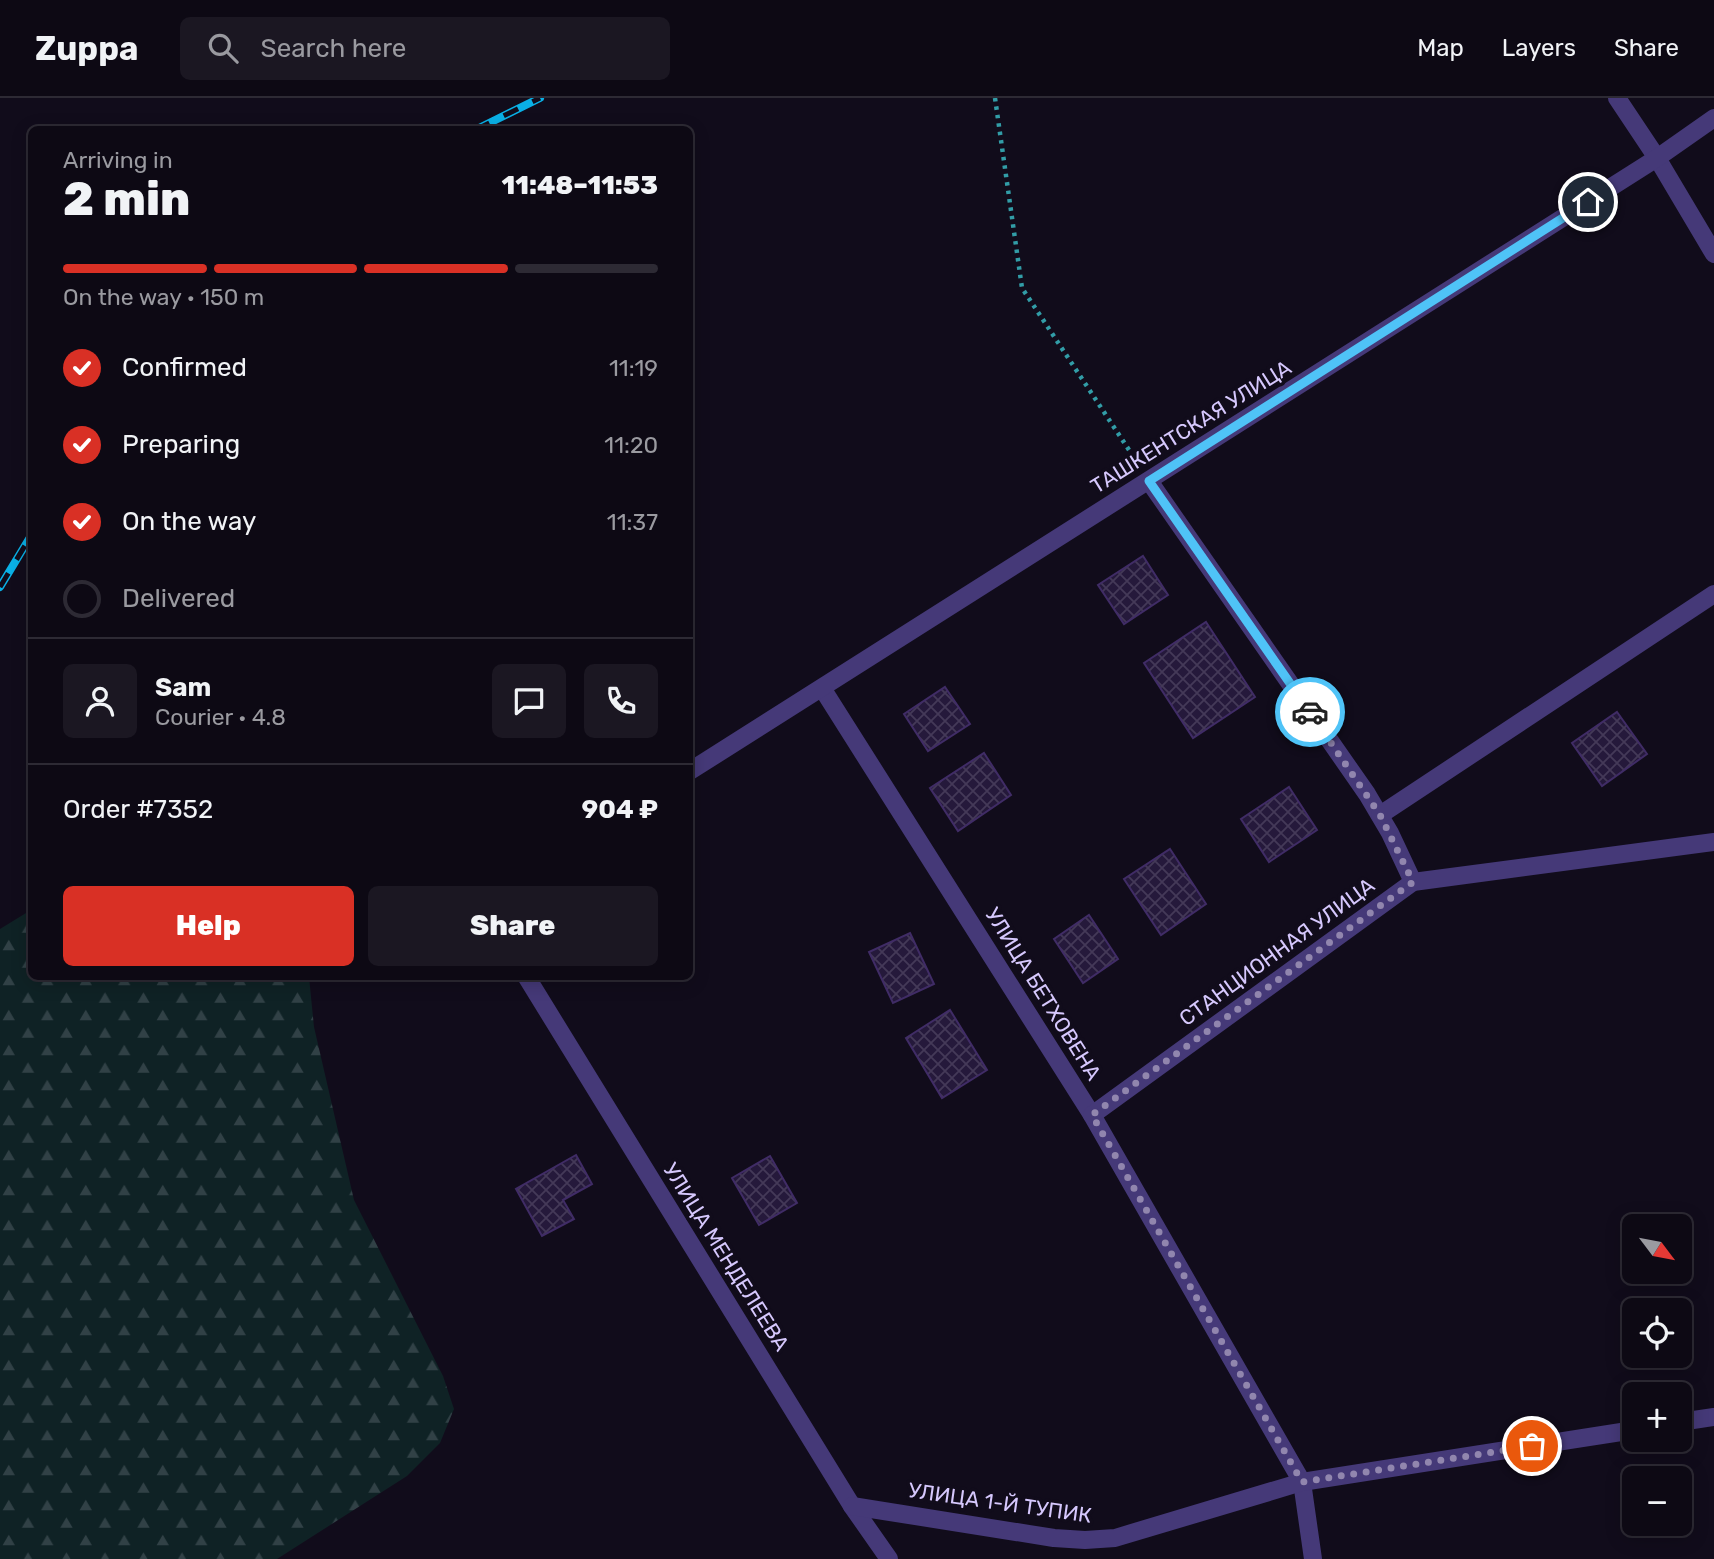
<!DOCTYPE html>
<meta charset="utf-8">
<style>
:root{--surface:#0d0914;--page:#1b1722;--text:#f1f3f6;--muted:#9a9aa0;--line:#2d2a34;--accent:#d93025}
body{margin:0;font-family:Rubik,sans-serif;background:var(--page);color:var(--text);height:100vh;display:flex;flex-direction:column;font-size:26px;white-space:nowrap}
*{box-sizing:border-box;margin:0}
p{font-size:23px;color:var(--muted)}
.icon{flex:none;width:38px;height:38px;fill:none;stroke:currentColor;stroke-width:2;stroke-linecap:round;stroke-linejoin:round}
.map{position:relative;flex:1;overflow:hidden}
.side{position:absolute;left:28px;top:28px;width:665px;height:854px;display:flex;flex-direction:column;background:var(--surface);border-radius:10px;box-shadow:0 4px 18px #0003,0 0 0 2px var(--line)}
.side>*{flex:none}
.needle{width:46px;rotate:122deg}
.fabs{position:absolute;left:1622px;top:1116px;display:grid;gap:14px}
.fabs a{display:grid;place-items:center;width:70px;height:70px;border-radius:10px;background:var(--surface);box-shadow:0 4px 18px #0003,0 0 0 2px var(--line);font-size:35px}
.pin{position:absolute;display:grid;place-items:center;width:60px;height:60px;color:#fff;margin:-30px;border:4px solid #fff;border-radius:50%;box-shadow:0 2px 7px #0007}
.courier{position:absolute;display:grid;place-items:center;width:70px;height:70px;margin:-35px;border:5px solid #4fc3f7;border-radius:50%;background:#fff;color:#222;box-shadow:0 2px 9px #0007}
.overview em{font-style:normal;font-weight:800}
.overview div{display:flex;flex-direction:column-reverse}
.overview{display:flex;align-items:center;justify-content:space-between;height:119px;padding:0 35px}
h1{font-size:46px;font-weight:800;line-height:52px}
.bar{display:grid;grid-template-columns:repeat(4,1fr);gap:10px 7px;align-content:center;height:84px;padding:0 35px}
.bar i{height:9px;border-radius:5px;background:var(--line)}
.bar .on{background:var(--accent)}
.bar p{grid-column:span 4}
.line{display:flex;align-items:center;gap:18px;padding:0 35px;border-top:2px solid var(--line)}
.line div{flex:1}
.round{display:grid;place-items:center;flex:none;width:74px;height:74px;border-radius:10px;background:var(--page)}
ol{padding:0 35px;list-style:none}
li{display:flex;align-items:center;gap:21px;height:77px}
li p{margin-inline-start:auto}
li .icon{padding:7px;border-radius:50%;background:var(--accent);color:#fff;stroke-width:4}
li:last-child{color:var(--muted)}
li i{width:38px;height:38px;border:4px solid var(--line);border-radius:50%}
.cta{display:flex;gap:14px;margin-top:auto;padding:14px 35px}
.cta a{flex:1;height:80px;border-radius:10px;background:var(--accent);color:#fff;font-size:28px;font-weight:800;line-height:80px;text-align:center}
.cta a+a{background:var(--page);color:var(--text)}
header{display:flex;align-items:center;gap:42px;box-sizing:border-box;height:98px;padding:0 35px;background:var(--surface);border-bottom:2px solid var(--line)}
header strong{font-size:33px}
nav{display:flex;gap:38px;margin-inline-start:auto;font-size:24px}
.search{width:490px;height:63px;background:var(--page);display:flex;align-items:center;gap:18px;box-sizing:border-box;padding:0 24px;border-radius:10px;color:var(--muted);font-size:26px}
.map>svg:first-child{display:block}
</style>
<header>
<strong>Zuppa</strong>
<div class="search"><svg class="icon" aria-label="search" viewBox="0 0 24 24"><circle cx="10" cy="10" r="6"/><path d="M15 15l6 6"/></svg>Search here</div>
<nav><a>Map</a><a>Layers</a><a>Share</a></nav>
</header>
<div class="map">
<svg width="1714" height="1461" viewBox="0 0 1714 1461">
<defs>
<pattern id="forest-firs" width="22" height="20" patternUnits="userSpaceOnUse" patternTransform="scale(1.75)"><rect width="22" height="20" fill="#0f2225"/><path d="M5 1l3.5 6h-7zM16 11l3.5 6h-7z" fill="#314146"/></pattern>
<pattern id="building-cross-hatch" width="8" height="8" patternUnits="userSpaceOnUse" patternTransform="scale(1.75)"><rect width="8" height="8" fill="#25193b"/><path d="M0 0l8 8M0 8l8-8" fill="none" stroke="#443958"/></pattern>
</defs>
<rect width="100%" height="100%" fill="#110c1b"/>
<polygon fill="url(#forest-firs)" points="31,812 32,878 309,879 314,929 354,1102 443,1278 454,1311 440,1345 407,1378 277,1461 0,1461 0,831"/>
<g fill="url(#building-cross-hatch)" stroke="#402c66" stroke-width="2">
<polygon points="1143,458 1168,497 1124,526 1098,487"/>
<polygon points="1206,524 1255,599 1193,640 1144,565"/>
<polygon points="945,589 970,626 928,653 904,616"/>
<polygon points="1617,614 1647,656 1602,688 1572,645"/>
<polygon points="984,655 1011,697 958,733 930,690"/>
<polygon points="1289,689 1317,732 1269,764 1241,721"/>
<polygon points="1170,751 1206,806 1161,837 1124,781"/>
<polygon points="1089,817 1118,861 1083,885 1054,841"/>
<polygon points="910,835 934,886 893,905 869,854"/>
<polygon points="950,912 987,972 942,1000 906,940"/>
<polygon points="576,1057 592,1086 563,1102 574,1121 542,1138 516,1091"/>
<polygon points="770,1058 797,1105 759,1127 732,1080"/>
</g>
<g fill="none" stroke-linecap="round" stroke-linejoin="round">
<polyline stroke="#329da7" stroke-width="4.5" stroke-dasharray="3.5 5" stroke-linecap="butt" points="995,0 1022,190 1135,361"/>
<g stroke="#453978" stroke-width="18">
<polyline points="1617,0 1657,60"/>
<polyline points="1149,383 1367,696 1390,735 1413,784"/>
<polyline points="1380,717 1714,496"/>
</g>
<g stroke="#453978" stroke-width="18">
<polyline points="1657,60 1714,156"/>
<polyline points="822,590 1092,1017 1302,1384 1313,1461"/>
<polyline points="690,673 1657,60 1714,20"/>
<polyline points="526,878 852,1408 889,1461"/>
<polyline points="1092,1017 1413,784 1714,744"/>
<polyline points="1680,1324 1714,1319"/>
<polyline points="852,1408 1054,1440 1085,1442 1115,1440 1302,1384 1634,1332"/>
</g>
<g stroke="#0ab0e6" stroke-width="8">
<g id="rail">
<polyline points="475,32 540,0"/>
<polyline points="0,489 32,436"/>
</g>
</g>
<use href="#rail" stroke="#110c1b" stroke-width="5" stroke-dasharray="16" stroke-linecap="butt"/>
</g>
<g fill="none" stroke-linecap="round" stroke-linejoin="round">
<polyline stroke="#9186ae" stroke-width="7" stroke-dasharray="0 12.6" points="1310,614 1380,717 1413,784 1092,1017 1302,1384 1532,1348"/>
<polyline stroke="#4fc3f7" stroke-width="9" points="1310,614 1149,383 1588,104"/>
</g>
<g text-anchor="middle" stroke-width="7" stroke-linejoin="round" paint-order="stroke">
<g font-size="21" fill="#d6c8fd" stroke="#110c1b">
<text transform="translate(1191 329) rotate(-32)" y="7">ТАШКЕНТСКАЯ УЛИЦА</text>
<text transform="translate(1277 854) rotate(-36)" y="7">СТАНЦИОННАЯ УЛИЦА</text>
<text transform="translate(1043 896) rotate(58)" y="7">УЛИЦА БЕТХОВЕНА</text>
<text transform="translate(726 1159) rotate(58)" y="7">УЛИЦА МЕНДЕЛЕЕВА</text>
<text transform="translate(1000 1405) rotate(8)" y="7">УЛИЦА 1-Й ТУПИК</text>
</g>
</g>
</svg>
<div class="fabs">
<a><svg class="needle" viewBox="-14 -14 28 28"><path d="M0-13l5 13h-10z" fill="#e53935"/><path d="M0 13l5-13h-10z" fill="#9a9aa0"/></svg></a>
<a><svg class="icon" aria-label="locate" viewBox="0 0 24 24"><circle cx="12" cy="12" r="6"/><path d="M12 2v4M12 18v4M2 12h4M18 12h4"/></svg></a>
<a>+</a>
<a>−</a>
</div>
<div class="pin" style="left:1532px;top:1348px;background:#ea580c"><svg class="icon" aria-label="bag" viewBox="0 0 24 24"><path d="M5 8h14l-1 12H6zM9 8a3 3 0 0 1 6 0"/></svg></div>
<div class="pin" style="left:1588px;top:104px;background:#1f2937"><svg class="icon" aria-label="home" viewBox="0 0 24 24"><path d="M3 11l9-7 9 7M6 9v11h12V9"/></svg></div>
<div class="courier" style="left:1310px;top:614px"><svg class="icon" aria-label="car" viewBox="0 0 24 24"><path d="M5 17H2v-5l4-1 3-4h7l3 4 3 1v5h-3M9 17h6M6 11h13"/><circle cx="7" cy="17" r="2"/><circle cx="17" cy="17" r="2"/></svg></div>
<section class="side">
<div class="overview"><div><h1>2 min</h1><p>Arriving in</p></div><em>11:48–11:53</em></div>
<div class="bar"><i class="on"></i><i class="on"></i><i class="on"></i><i></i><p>On the way · 150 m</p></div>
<ol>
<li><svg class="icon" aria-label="check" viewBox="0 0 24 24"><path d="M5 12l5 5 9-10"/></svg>Confirmed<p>11:19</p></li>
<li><svg class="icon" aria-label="check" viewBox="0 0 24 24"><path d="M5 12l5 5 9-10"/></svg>Preparing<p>11:20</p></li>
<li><svg class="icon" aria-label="check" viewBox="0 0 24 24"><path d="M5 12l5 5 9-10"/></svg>On the way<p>11:37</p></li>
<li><i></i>Delivered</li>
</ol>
<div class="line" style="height:126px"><a class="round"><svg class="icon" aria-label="person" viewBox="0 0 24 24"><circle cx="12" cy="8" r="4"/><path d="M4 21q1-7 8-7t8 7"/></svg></a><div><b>Sam</b><p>Courier · 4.8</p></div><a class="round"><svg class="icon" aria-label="chat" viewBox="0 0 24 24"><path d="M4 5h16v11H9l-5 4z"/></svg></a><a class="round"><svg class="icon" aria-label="phone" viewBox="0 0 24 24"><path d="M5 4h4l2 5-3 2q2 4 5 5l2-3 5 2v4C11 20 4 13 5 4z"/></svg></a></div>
<div class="line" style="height:91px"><div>Order #7352</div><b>904 ₽</b></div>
<div class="cta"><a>Help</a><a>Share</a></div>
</section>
</div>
